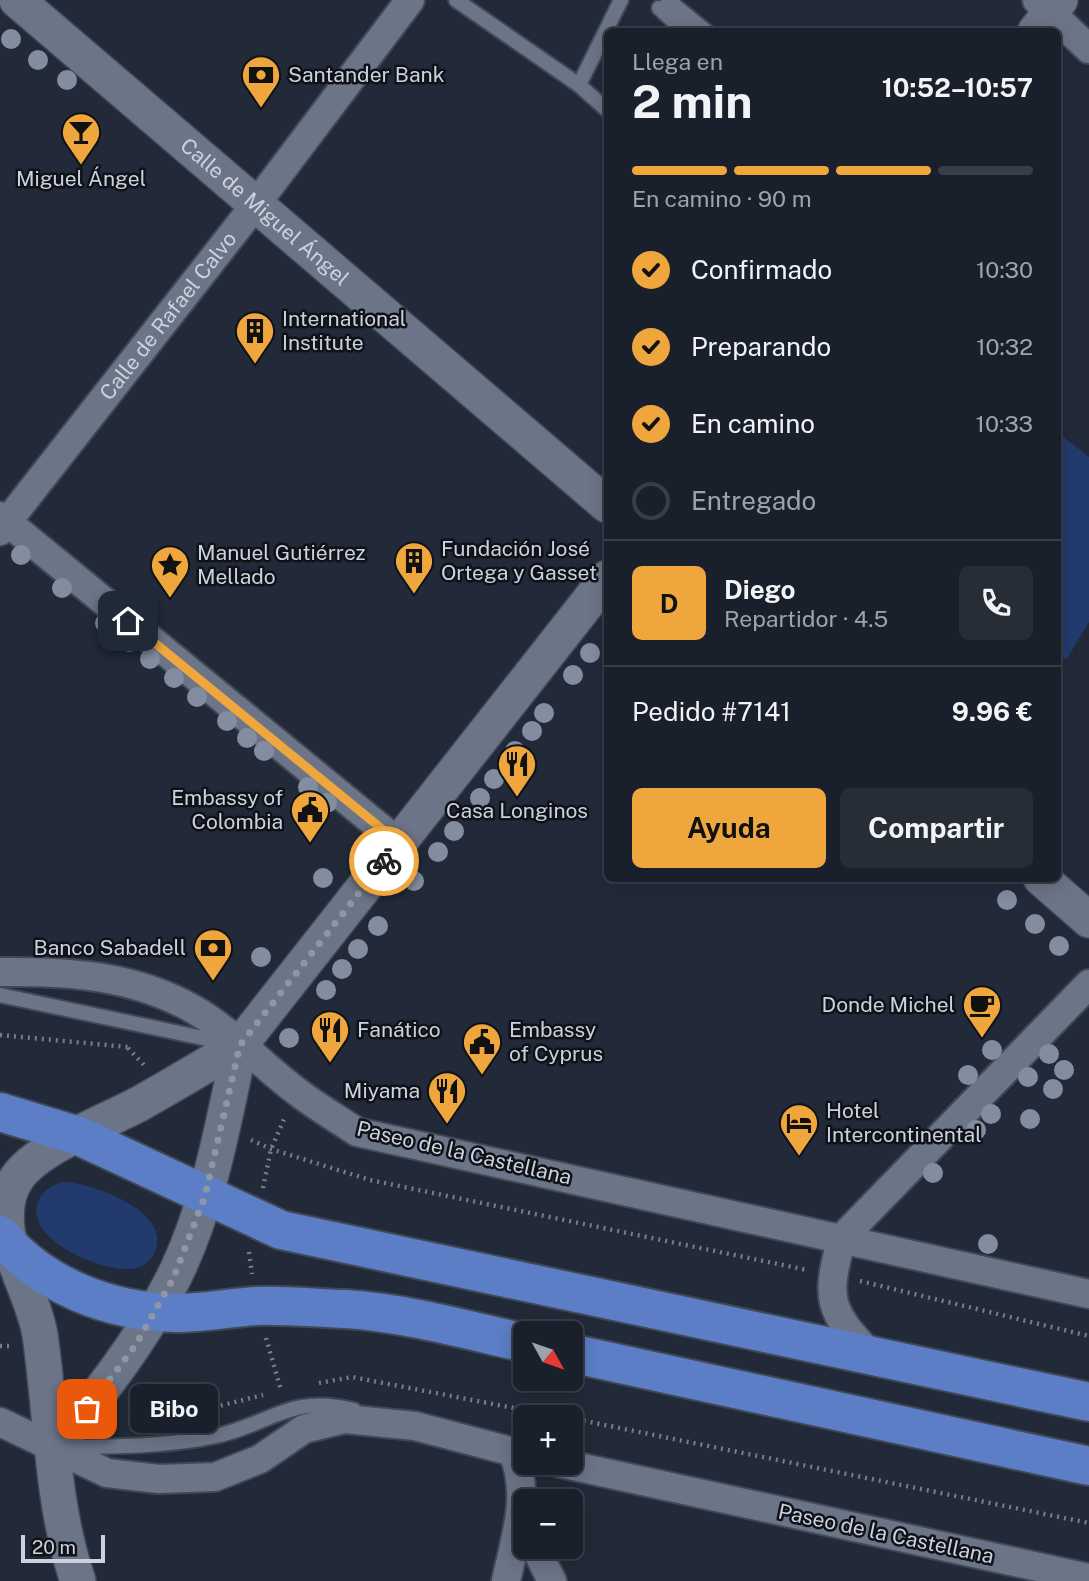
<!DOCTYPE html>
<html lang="es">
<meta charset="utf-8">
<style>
:root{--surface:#1a202b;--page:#272d37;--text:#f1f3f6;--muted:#9fa3a9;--line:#383e47;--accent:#efa73d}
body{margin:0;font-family:"Public Sans",sans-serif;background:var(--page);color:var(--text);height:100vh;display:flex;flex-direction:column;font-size:26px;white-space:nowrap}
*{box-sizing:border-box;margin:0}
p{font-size:23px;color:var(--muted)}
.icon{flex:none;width:38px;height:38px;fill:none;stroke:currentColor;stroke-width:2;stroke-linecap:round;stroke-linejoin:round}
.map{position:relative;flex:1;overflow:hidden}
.side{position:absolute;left:604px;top:28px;width:457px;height:854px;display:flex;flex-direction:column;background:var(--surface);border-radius:10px;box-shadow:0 4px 18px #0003,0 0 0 2px var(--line)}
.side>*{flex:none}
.needle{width:46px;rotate:130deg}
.tools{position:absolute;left:513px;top:1321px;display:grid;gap:14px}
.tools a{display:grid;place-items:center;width:70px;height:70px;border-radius:10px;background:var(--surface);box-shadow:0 4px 18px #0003,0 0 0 2px var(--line);font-size:35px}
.scale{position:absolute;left:21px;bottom:18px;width:84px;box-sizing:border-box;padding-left:7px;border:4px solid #ccd2dc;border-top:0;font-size:19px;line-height:24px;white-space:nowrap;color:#ccd2dc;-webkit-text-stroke:5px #0f1219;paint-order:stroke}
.pin{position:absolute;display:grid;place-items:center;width:60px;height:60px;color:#fff;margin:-30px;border-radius:14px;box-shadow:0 4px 10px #0006}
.courier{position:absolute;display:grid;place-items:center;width:70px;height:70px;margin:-35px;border:5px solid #efa73d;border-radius:50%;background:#fff;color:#222;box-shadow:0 2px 9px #0007}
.bubble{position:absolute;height:49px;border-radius:10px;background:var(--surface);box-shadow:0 4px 18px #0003,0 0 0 2px var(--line);font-size:23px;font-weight:700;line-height:49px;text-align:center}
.summary em{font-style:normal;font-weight:700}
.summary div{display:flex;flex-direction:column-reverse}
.summary{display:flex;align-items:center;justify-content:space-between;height:119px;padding:0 28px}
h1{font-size:46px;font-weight:700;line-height:52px}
.bar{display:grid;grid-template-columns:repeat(4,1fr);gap:10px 7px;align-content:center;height:84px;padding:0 28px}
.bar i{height:9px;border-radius:5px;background:var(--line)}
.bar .active{background:var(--accent)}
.bar p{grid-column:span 4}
.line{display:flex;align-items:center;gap:18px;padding:0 28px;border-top:2px solid var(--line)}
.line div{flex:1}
.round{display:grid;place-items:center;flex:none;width:74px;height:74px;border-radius:10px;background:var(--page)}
ol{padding:0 28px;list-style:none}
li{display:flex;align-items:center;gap:21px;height:77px}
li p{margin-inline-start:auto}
li .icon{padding:7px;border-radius:50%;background:var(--accent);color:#111;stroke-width:4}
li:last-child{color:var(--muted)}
li i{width:38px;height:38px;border:4px solid var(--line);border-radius:50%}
.primary-button{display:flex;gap:14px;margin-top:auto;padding:14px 28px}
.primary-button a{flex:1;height:80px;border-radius:10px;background:var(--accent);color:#111;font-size:28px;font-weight:700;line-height:80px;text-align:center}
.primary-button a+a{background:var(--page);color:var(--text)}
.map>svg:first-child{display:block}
</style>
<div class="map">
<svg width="1089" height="1581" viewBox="0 0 1089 1581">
<rect width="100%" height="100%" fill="#222a39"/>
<g fill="#223a6d">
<polygon points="1057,432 1089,457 1089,622 1066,660 1057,653"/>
<path d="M62 1182C92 1182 173 1212 155 1252 150 1262 141 1269 129 1269 101 1271 30 1241 37 1207 39 1193 49 1186 62 1182Z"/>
</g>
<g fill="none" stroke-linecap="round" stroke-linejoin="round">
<g stroke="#414855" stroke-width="18">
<g id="service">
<polyline points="456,0 579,85 607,110"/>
<polyline points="668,0 707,32"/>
<polyline points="659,8 685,32"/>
<polyline points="579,85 621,0"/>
<polyline points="0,995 231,1044"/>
<path d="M66 1447C117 1446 166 1447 216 1436 271 1424 290 1394 354 1410"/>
</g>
</g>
<g stroke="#414855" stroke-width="32">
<g id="minor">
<polyline points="1037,0 1089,49"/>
<polyline points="0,516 399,843"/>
<path id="s1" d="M0 531 256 204 410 0"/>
<path d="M0 972C67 971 133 975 193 1009 232 1031 263 1067 299 1093 317 1107 338 1119 357 1132L1089 1294"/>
<path d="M872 1356C828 1311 825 1299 842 1238L1089 984"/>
<polyline points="0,1422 107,1473 159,1479 215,1477 260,1459 304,1429 345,1419 415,1426 525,1455"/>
<polyline points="560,1463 1089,1578"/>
<polyline points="535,1547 552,1581"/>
<path d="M506 1581C515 1539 531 1494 513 1453"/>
</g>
</g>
<g stroke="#414855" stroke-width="38">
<g id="tertiary">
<path id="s2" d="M17 0 607 505"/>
<polyline points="1035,32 1060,0"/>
<polyline points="1041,878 1089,920"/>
<path d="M55 1447C99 1395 140 1343 172 1281 209 1208 223 1124 240 1045"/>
<path d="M78 1581C51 1503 52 1416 40 1335 34 1299 12 1266 7 1229 5 1211 7 1192 17 1178 37 1148 105 1122 139 1104 173 1085 206 1065 240 1045L607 578"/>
</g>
</g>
<g stroke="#414855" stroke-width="42">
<g id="trunk">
<polyline points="0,1112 79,1136 281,1230 1089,1402"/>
<path d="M0 1235C43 1286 110 1312 176 1313 202 1313 229 1308 256 1306 285 1305 317 1308 346 1309 406 1313 467 1330 525 1343"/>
<polyline points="570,1353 1089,1466"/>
</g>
</g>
<g stroke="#777e8a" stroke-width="4.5" stroke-dasharray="2 5" stroke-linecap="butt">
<polyline points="0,1035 128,1047"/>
<polyline points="128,1048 144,1065"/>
<polyline points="251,1140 271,1149 370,1180 807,1270"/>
<polyline points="263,1188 271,1149 285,1117"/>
<polyline points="249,1252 252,1274"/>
<polyline points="860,1281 1089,1336"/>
<polyline points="266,1338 281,1390"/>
<polyline points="0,1346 13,1346"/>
<polyline points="319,1383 352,1377 566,1418"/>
<polyline points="133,1396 163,1420 263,1395"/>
<polyline points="570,1418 1089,1523"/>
</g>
<use href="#service" stroke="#6c7588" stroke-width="14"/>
<use href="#minor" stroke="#6c7588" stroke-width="28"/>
<use href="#tertiary" stroke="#6c7588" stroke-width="35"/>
<use href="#trunk" stroke="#5b7ec7" stroke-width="38"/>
</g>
<g fill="#838d9f">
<circle cx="11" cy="39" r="10"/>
<circle cx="38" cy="60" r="10"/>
<circle cx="67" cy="80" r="10"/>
<circle cx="21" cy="555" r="10"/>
<circle cx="62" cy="588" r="10"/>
<circle cx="105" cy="623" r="10"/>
<circle cx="129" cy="642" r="10"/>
<circle cx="590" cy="653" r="10"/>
<circle cx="150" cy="659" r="10"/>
<circle cx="573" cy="675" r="10"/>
<circle cx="174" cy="678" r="10"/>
<circle cx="197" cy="697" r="10"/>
<circle cx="544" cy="713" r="10"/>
<circle cx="227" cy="721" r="10"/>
<circle cx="532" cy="731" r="10"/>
<circle cx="247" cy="738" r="10"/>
<circle cx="264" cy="751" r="10"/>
<circle cx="515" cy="751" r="10"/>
<circle cx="494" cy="779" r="10"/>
<circle cx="308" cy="787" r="10"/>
<circle cx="480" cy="798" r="10"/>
<circle cx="327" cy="803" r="10"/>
<circle cx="454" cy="831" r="10"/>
<circle cx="438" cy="852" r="10"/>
<circle cx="323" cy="878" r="10"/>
<circle cx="414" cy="881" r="10"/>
<circle cx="1007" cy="900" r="10"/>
<circle cx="1035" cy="924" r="10"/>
<circle cx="378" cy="926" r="10"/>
<circle cx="1059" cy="946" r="10"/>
<circle cx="358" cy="949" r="10"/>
<circle cx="261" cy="957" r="10"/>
<circle cx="342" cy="969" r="10"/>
<circle cx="326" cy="990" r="10"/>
<circle cx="289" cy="1038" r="10"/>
<circle cx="992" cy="1050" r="10"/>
<circle cx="1049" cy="1054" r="10"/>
<circle cx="1064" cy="1070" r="10"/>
<circle cx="968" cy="1075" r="10"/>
<circle cx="1028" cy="1077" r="10"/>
<circle cx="1053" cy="1089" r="10"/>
<circle cx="991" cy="1114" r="10"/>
<circle cx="1030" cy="1119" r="10"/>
<circle cx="976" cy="1130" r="10"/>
<circle cx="933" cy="1173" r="10"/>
<circle cx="988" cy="1244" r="10"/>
</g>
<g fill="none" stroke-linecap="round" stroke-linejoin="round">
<polyline stroke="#9097a3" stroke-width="7" stroke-dasharray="0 12.6" points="87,1409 135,1346 173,1279 205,1196 240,1045 384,861"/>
<polyline stroke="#efa73d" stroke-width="9" points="128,621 399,843 384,861"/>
</g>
<defs>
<g id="bank-pin" transform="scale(2.0125)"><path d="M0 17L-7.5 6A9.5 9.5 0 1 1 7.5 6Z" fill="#efa73d" stroke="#0f1219"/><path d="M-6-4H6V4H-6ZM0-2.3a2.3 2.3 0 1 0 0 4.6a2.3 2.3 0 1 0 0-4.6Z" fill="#111"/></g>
<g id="bar-pin" transform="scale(2.0125)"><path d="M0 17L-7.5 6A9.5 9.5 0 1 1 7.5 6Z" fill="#efa73d" stroke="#0f1219"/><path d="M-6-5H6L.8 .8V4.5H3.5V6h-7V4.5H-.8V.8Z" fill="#111"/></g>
<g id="building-pin" transform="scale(2.0125)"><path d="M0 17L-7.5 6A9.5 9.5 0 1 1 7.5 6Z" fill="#efa73d" stroke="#0f1219"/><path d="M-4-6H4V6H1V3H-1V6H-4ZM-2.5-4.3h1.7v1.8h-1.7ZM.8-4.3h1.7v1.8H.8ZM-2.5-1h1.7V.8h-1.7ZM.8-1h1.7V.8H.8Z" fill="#111"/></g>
<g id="sight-pin" transform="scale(2.0125)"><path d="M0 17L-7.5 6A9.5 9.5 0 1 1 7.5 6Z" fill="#efa73d" stroke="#0f1219"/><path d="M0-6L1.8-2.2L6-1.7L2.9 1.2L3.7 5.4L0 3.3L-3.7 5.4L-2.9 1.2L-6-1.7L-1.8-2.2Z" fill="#111"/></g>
<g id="restaurant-pin" transform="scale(2.0125)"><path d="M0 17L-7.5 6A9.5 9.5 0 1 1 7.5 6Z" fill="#efa73d" stroke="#0f1219"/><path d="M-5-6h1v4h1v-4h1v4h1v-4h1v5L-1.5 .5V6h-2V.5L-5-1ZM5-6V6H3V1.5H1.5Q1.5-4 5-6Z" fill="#111"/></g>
<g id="civic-pin" transform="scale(2.0125)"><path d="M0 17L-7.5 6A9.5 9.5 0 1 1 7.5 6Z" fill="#efa73d" stroke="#0f1219"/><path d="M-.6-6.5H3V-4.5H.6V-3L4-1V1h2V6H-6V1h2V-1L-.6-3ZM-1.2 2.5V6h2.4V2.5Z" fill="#111"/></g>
<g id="cafe-pin" transform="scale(2.0125)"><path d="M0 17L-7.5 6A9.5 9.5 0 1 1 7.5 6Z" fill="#efa73d" stroke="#0f1219"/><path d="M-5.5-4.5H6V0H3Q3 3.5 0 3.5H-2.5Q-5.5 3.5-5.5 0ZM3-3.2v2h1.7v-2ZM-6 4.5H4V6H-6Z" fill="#111"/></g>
<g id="hotel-pin" transform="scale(2.0125)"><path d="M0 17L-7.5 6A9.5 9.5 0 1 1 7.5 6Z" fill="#efa73d" stroke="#0f1219"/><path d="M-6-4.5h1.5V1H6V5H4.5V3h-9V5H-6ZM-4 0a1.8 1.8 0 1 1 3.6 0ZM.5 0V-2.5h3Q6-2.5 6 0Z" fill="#111"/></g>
</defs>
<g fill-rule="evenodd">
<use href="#bank-pin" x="261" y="75"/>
<use href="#bar-pin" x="81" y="132"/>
<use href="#building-pin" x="255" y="331"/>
<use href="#building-pin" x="414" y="561"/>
<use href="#sight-pin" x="170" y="565"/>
<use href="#restaurant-pin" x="517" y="764"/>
<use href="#civic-pin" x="310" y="810"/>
<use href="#bank-pin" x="213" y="948"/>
<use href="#cafe-pin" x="982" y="1005"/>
<use href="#restaurant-pin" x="330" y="1030"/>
<use href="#civic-pin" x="482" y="1042"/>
<use href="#restaurant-pin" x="447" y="1091"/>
<use href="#hotel-pin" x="799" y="1123"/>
</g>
<g text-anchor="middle" stroke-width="5" stroke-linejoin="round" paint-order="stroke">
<g font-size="21" fill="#ccd2dc" stroke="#0f1219" text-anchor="start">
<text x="288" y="82">Santander Bank</text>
<text x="81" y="186" text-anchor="middle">Miguel Ángel</text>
<text x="282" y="326">International<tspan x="282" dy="24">Institute</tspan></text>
<text x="441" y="556">Fundación José<tspan x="441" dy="24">Ortega y Gasset</tspan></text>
<text x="197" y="560">Manuel Gutiérrez<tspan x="197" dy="24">Mellado</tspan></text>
<text x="283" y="805" text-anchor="end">Embassy of<tspan x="283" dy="24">Colombia</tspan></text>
<text x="517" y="818" text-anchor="middle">Casa Longinos</text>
<text x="186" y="955" text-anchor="end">Banco Sabadell</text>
<text x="955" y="1012" text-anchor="end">Donde Michel</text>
<text x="357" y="1037">Fanático</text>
<text x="509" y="1037">Embassy<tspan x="509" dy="24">of Cyprus</tspan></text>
<text x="420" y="1098" text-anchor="end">Miyama</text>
<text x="826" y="1118">Hotel<tspan x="826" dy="24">Intercontinental</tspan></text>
</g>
<g font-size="21" fill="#ccd2dc" stroke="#0f1219">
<text dy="7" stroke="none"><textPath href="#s2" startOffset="326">Calle de Miguel Ángel</textPath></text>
<text dy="7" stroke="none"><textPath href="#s1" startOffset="273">Calle de Rafael Calvo</textPath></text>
<text transform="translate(464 1153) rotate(13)" y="7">Paseo de la Castellana</text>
<text transform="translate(886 1534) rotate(12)" y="7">Paseo de la Castellana</text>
</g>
</g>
</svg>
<div class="tools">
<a><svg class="needle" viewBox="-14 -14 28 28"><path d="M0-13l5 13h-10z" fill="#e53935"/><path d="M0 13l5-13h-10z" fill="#9fa3a9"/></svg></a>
<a>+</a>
<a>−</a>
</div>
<div class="scale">20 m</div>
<div class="pin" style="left:87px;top:1409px;background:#ea580c"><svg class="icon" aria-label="bag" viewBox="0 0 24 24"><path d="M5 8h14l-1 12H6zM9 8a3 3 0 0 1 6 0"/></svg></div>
<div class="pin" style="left:128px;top:621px;background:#1f2937"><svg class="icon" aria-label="home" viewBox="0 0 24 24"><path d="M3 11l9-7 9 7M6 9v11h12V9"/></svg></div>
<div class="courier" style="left:384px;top:861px"><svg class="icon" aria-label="bike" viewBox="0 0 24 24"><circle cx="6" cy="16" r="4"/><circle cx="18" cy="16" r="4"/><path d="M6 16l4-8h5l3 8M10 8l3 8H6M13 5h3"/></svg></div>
<div class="bubble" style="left:130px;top:1384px;width:88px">Bibo</div>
<section class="side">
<div class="summary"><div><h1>2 min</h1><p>Llega en</p></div><em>10:52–10:57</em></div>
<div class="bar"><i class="active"></i><i class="active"></i><i class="active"></i><i></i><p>En camino · 90 m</p></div>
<ol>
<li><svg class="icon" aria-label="check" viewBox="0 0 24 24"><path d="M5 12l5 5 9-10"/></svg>Confirmado<p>10:30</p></li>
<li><svg class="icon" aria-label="check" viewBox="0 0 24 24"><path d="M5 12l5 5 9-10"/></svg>Preparando<p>10:32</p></li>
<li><svg class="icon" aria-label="check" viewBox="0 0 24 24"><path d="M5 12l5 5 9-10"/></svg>En camino<p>10:33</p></li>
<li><i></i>Entregado</li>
</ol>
<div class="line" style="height:126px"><b class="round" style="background:var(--accent);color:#111">D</b><div><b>Diego</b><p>Repartidor · 4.5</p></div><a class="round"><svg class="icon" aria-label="phone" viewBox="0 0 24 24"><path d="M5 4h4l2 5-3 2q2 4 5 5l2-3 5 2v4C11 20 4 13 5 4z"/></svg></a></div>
<div class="line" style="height:91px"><div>Pedido #7141</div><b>9.96 €</b></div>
<div class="primary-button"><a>Ayuda</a><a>Compartir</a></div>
</section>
</div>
